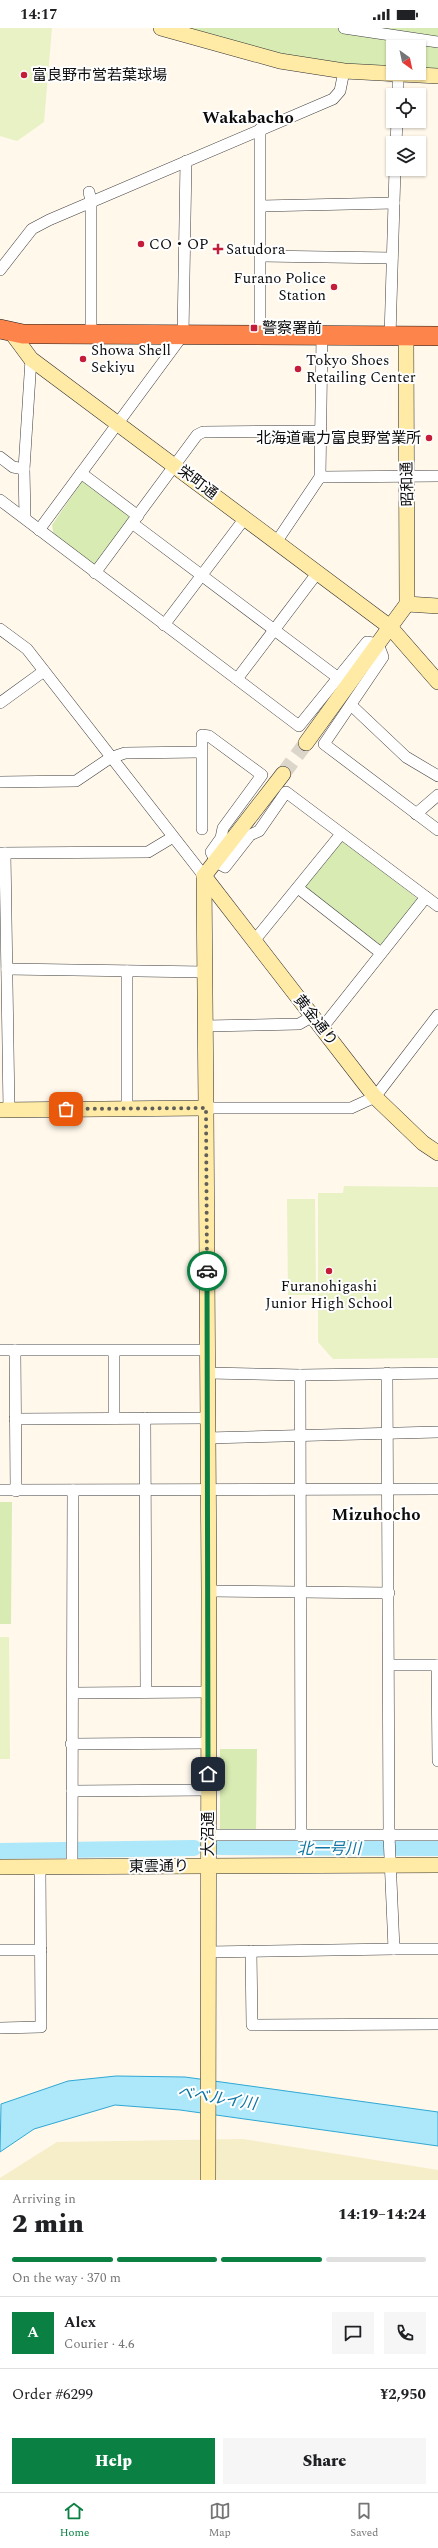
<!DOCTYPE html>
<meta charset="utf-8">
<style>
:root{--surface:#fff;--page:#f6f6f6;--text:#202124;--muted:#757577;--line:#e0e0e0;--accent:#0b8043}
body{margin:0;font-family:Spectral,"Noto Sans JP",serif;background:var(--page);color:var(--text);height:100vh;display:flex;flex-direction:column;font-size:15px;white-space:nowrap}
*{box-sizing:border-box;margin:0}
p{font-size:13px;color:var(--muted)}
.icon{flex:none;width:22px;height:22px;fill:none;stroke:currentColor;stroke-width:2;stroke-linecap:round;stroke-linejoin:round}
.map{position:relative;height:2152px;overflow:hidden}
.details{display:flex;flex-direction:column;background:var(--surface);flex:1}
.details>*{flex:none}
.needle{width:26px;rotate:147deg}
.buttons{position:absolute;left:386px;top:12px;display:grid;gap:8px}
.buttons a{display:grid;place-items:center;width:40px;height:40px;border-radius:0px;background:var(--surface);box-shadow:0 1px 3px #0004;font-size:20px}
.pin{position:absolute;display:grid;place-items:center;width:34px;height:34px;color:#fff;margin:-17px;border-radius:8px;box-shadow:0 2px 6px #0006}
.courier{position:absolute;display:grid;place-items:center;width:40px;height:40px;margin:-20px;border:3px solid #0b8043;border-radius:50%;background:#fff;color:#222;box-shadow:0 1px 5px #0007}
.summary em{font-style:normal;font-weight:800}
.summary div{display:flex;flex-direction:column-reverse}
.summary{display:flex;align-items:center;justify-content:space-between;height:68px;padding:0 12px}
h1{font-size:26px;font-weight:800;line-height:30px}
.bar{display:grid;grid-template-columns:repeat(4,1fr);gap:6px 4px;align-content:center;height:48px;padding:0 12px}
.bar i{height:5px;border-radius:3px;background:var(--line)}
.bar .active{background:var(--accent)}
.bar p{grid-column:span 4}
.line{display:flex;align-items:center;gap:10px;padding:0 12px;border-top:1px solid var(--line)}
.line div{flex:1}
.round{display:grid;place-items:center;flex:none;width:42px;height:42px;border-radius:0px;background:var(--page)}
.button{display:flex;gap:8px;margin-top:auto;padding:8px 12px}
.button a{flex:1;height:46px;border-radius:0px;background:var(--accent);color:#fff;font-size:16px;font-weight:800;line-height:46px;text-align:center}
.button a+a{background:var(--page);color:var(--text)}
.status{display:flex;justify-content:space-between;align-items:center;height:28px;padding:0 20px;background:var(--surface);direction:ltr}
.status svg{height:11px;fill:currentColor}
.menu{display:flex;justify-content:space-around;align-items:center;height:56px;border-top:1px solid var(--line);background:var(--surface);font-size:11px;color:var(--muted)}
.menu a{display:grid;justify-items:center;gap:2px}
.menu .active{color:var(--accent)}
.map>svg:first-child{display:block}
</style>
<div class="status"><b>14:17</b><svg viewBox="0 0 49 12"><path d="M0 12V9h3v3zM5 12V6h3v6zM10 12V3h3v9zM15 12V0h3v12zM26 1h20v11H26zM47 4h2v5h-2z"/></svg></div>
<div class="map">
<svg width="438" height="2152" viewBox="0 0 438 2152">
<rect width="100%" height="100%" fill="#fff8eb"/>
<polygon fill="#f6edc9" points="243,2111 438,2142 438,2152 0,2152 0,2150 57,2114"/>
<g fill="#d7ebb2" fill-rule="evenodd">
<path d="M161 0H438V48L344 43ZM393 19H419V45H393Z"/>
<polygon points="83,452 132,488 93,539 54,509 52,497"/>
<polygon points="342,812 418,871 382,918 305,859"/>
<polygon points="0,1474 12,1474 11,1596 0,1596"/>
<polygon points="220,1721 257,1721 256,1802 220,1802"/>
</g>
<g fill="#e8f2c5">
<polygon points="0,0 52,0 44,94 17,113 0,108"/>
<polygon points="344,1158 438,1159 438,1330 333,1331 318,1314 318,1165 343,1165"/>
<polygon points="287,1171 315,1171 316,1267 288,1267"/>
<polygon points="0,1609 9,1609 10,1731 0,1731"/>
</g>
<polygon fill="#ace7fa" stroke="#2fa8d5" points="116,2048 185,2049 438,2084 438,2118 180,2082 115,2077 34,2101 0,2124 1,2076 68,2053"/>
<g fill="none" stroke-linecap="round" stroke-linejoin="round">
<g stroke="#ace7fa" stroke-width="16">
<polyline points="220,1819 438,1820"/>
<polyline points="0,1823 194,1820"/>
</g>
<polyline stroke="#dbd5ca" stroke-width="15" stroke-dasharray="15 8" stroke-linecap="butt" points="283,746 306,715"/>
<g stroke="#3f3f3f" stroke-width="12">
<g id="street">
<polyline points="344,0 438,14"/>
<polyline points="398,67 398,45"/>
<polyline points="396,115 397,93"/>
<polyline points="89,164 91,173 91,306"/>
<polyline points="261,178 394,175"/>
<polyline points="261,228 392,230"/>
<polyline points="0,242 32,201 49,192 333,71 340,63 344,43"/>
<polyline points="260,308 260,101"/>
<polyline points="390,309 395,141"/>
<polyline points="0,429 13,439 24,441"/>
<polyline points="81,445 138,488"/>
<polyline points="320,449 438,448"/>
<polyline points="0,472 299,698 367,614 378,616 383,629 324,716 438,802"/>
<polyline points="25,490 24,441 31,331"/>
<polyline points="132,495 337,649"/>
<polyline points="39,502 183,307 186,133"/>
<polyline points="277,513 320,449 322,308"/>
<polyline points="95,545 197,407 203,404 320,403"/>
<polyline points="164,597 245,490"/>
<polyline points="0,601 27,621 204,848"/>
<polyline points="237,651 318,544"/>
<polyline points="0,675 44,643"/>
<polyline points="351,677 406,729 438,748"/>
<polyline points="0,754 76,753 110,730 125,725 201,724"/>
<polyline points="416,786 438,767"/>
<polyline points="202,801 202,707 209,708 262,747 223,800 221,810 211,824 216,834 225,839 250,807 259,803 286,764 438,878"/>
<polyline points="0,825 148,824 173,809"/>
<polyline points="5,825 9,1082"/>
<polyline points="298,860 381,925"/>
<polyline points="254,913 341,806"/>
<polyline points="7,941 205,944"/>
<polyline points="127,943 127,1081"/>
<polyline points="206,998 299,996 313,988"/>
<polyline points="322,1000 426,869"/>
<polyline points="206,1080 351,1080 375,1069 438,987"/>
<polyline points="0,1322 207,1322"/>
<polyline points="15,1322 16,1463"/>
<polyline points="208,1345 300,1347 438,1345"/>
<polyline points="387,1345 389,1807 394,1921 438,1921"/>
<polyline points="300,1347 301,1808"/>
<polyline points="114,1389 114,1323"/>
<polyline points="145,1390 146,1664"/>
<polyline points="15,1391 207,1390"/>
<polyline points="207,1410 438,1404"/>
<polyline points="0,1462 438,1461"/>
<polyline points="209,1563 389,1565"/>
<polyline points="389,1637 438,1637"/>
<polyline points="437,1637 438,1733"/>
<polyline points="73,1665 209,1664"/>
<polyline points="71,1716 208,1715"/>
<polyline points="72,1763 208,1762"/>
<polyline points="208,1807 438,1807"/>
<polyline points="72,1839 73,1462"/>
<polyline points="0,1922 41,1922"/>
<polyline points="251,1923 252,1997 438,1996"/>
<polyline points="207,1924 394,1921"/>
<polyline points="0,2000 41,1999 40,1839"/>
</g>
</g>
<g stroke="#2e2e2e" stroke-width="16">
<g id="secondary">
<polyline points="161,0 280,33 344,43 438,48"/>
<polyline points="11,304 31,331 390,599 407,576 406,308"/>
<polyline points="407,576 438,578"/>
<polyline points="306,715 390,599 438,654"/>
<polyline points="204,848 375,1069 423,1115 438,1125"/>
<polyline points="206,1080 209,1563 208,2152"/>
<polyline points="0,1082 206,1080 204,848 283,746"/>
<polyline points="0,1839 438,1837"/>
</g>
</g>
<g stroke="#1d1d1d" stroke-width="20">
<polyline id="highway" points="0,301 23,306 44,306 438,308"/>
</g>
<use href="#street" stroke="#fff" stroke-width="11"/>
<use href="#secondary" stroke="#ffeaa6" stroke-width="15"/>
<use href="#highway" stroke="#fd854b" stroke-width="19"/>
</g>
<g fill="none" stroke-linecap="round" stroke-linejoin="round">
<polyline stroke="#615f5a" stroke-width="4" stroke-dasharray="0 7.2" points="66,1081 206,1080 207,1243"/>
<polyline stroke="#0b8043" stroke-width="5" points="207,1243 208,1746"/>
</g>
<g fill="#c41c39" stroke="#fff" stroke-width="1.5">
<circle cx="24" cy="47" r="4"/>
<circle cx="141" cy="216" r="4"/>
<path d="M216 215h4v4h4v4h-4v4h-4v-4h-4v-4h4z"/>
<circle cx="334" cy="259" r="4"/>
<rect x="250" y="296" width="8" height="8" rx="2"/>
<circle cx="83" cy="331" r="4"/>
<circle cx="298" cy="341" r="4"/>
<circle cx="429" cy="410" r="4"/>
<circle cx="329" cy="1243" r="4"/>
</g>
<g text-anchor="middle" stroke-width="4" stroke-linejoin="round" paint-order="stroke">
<g font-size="15" fill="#0c0c0c" stroke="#fff" text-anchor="start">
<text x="32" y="52">富良野市営若葉球場</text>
<text x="149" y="221">CO・OP</text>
<text x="226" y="226">Satudora</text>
<text x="326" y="255" text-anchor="end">Furano Police<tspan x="326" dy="17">Station</tspan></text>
<text x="262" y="305">警察署前</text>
<text x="91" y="327">Showa Shell<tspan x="91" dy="17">Sekiyu</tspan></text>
<text x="306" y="337">Tokyo Shoes<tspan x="306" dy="17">Retailing Center</tspan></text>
<text x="421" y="415" text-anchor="end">北海道電力富良野営業所</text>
<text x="329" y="1263" text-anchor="middle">Furanohigashi<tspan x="329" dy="17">Junior High School</tspan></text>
</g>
<g font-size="15" fill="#0c0c0c" stroke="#fff">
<text transform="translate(198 454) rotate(37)" y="5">栄町通</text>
<text transform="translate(407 456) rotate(-91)" y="5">昭和通</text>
<text transform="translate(316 992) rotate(52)" y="5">黄金通り</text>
<text transform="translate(208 1806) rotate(-90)" y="5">大沼通</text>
<text transform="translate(159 1838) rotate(-1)" y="5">東雲通り</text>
</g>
<g font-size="16" font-style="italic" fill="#0e76a4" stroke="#fff">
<text x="329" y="1826">北一号川</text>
<text transform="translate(217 2069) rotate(9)" y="6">ベベルイ川</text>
</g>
<g font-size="17" font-weight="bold" fill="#0c0c0c" stroke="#fff">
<text x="248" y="95">Wakabacho</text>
<text x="376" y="1492">Mizuhocho</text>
</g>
</g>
</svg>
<div class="buttons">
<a><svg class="needle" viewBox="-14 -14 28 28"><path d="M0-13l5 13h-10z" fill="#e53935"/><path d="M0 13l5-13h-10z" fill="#757577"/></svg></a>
<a><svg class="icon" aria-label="locate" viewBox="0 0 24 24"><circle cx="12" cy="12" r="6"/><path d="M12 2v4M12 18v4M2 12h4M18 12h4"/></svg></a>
<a><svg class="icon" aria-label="layers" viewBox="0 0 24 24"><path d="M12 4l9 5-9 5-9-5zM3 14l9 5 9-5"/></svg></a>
</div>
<div class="pin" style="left:66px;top:1081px;background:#ea580c"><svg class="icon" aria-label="bag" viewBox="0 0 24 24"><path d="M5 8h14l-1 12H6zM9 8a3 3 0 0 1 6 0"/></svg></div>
<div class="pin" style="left:208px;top:1746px;background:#1f2937"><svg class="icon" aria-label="home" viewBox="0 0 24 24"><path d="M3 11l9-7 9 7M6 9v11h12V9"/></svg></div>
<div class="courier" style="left:207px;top:1243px"><svg class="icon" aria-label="car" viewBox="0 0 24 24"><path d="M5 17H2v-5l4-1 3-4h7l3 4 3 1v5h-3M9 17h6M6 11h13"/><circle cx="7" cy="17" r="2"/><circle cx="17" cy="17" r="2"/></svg></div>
</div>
<section class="details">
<div class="summary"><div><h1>2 min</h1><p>Arriving in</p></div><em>14:19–14:24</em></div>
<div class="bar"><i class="active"></i><i class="active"></i><i class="active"></i><i></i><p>On the way · 370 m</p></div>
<div class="line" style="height:72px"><b class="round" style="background:var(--accent);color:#fff">A</b><div><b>Alex</b><p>Courier · 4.6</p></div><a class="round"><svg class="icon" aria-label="chat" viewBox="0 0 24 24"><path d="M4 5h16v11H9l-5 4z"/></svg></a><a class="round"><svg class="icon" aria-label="phone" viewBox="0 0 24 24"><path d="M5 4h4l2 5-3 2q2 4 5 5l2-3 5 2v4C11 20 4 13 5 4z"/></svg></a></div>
<div class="line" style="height:52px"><div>Order #6299</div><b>¥2,950</b></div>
<div class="button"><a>Help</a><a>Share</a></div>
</section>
<nav class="menu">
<a class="active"><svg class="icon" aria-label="home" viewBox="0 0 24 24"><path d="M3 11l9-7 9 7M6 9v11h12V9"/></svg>Home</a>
<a><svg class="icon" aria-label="map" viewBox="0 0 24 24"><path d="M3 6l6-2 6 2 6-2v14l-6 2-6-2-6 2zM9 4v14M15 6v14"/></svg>Map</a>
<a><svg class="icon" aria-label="saved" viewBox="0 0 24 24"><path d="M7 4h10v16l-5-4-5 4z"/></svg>Saved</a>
</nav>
